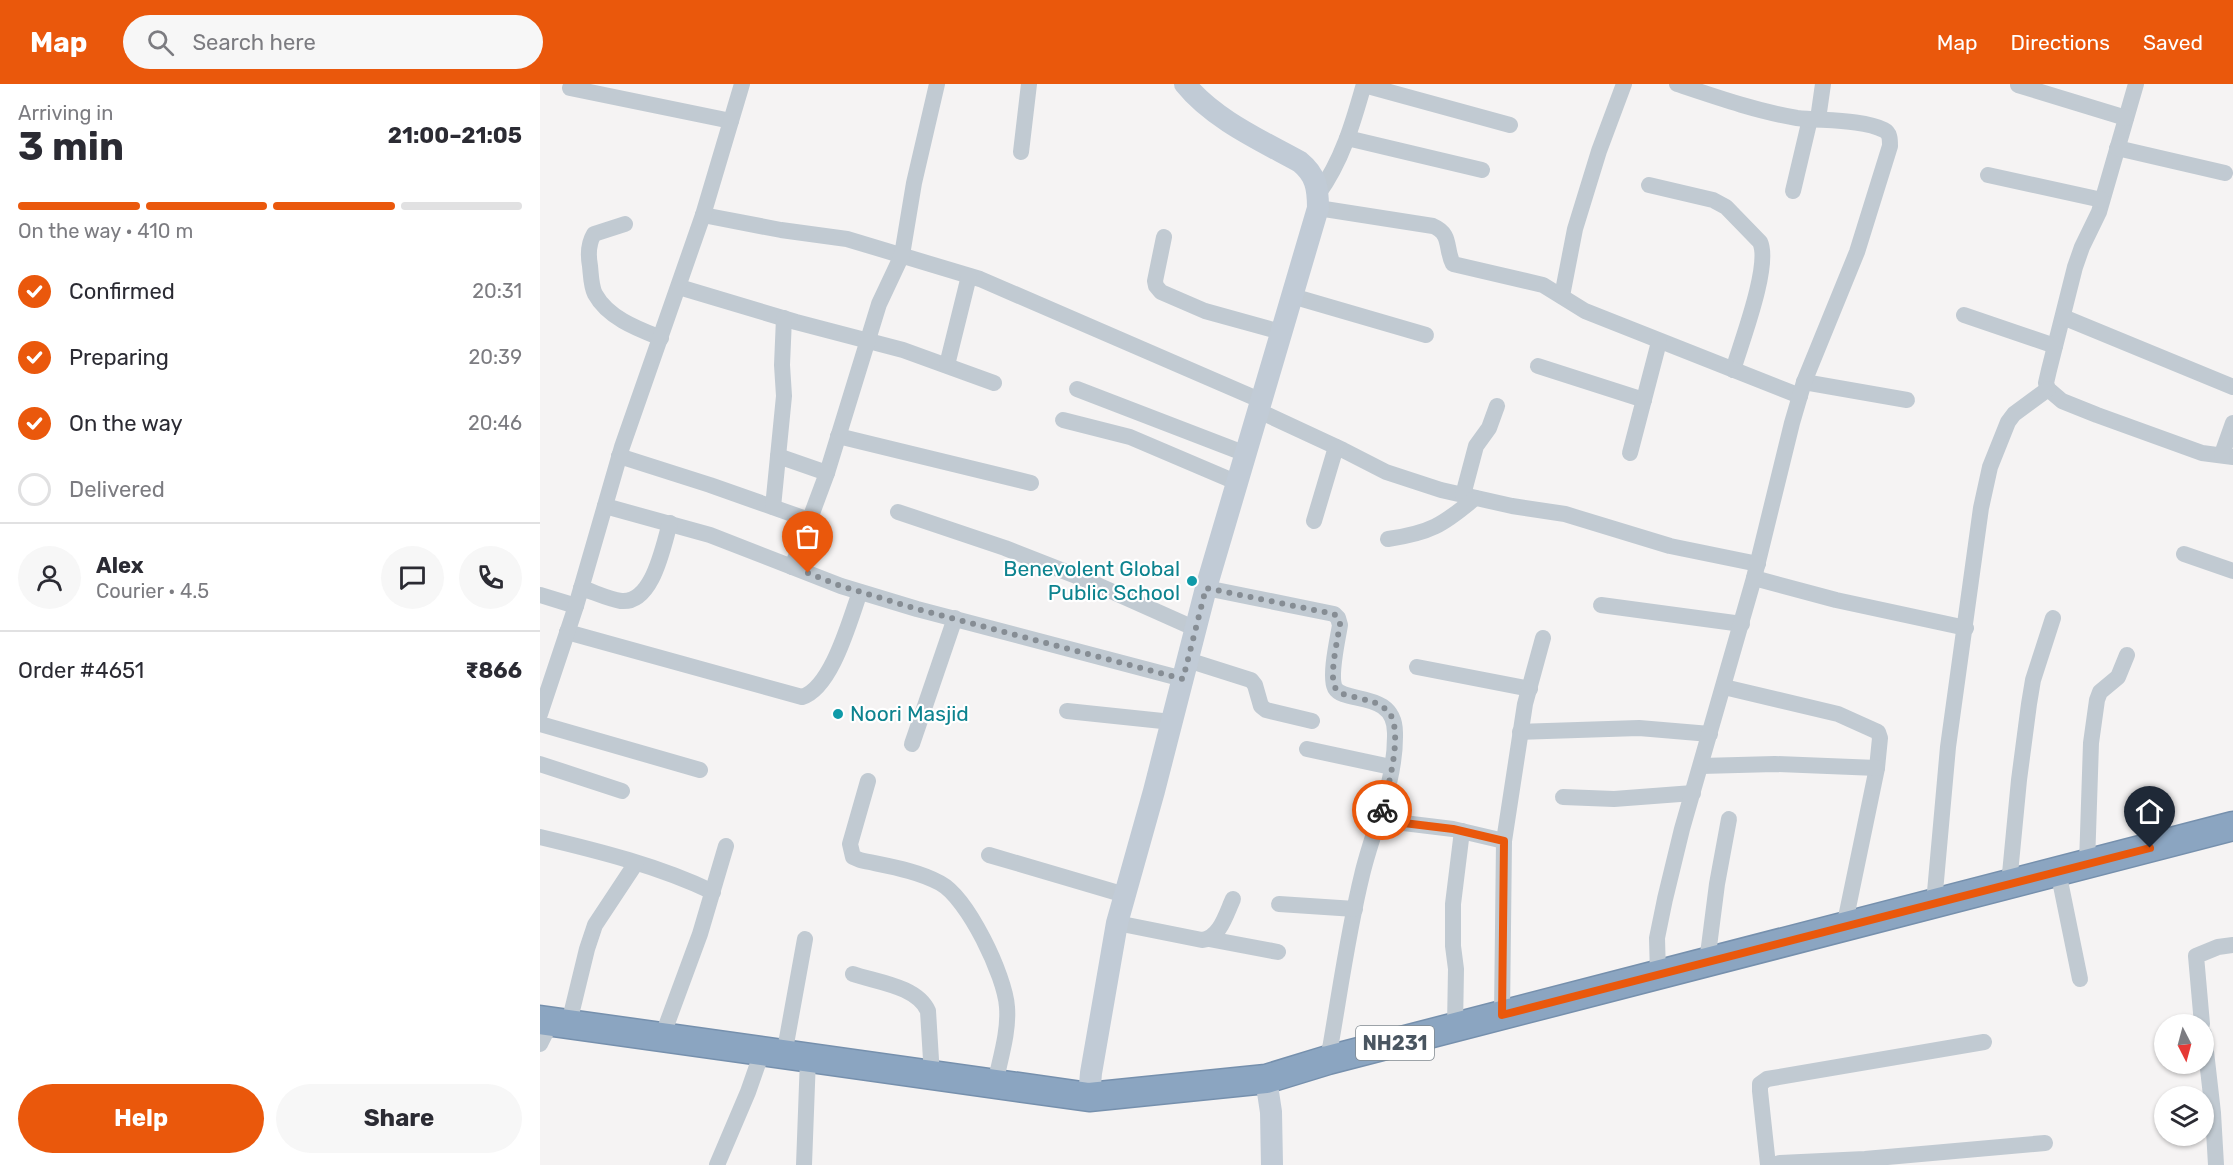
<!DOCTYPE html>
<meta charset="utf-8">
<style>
:root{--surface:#fff;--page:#f7f7f7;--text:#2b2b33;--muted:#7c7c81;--line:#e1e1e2;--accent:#ea580c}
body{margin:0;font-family:Rubik,sans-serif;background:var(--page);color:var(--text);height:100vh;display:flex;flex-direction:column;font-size:22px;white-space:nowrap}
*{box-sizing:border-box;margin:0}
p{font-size:20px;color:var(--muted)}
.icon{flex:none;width:33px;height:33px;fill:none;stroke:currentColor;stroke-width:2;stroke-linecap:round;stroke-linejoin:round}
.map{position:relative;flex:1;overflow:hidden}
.panel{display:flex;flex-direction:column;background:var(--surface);width:540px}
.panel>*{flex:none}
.needle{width:39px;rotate:174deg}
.tools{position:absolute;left:1614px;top:930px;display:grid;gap:12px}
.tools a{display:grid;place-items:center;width:60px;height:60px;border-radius:50%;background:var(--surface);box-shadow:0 2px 4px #0004;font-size:30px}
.pin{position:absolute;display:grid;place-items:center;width:51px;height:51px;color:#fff;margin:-62px -26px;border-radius:50% 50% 50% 0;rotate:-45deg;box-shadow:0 0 6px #0007}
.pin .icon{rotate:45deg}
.courier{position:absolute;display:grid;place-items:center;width:60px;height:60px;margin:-30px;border:4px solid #ea580c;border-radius:50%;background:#fff;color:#222;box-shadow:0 2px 8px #0007}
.headline em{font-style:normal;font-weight:700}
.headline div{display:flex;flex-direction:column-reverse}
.headline{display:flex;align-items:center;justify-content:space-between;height:102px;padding:0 18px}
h1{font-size:39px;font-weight:700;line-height:45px}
.bar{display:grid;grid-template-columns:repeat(4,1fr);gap:9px 6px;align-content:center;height:72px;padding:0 18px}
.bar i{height:8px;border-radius:4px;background:var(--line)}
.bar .active{background:var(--accent)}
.bar p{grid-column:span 4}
.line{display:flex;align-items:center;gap:15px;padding:0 18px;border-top:2px solid var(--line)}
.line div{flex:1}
.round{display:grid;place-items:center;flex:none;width:63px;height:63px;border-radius:32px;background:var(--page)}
ol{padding:0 18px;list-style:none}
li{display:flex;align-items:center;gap:18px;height:66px}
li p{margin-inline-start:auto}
li .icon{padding:6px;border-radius:50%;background:var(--accent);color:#fff;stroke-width:4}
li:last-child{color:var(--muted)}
li i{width:33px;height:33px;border:3px solid var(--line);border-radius:50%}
.cta{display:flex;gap:12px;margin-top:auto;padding:12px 18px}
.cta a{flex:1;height:69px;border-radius:36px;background:var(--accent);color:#fff;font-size:24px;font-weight:700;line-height:69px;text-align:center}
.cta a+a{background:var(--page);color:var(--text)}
header{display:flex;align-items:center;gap:36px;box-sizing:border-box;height:84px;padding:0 30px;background:var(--accent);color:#fff}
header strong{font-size:28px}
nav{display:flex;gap:33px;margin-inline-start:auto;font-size:21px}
.search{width:420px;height:54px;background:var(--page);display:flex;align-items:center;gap:15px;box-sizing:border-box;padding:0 21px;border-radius:33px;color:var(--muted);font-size:22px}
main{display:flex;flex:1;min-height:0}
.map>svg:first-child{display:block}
</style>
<header>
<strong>Map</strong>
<div class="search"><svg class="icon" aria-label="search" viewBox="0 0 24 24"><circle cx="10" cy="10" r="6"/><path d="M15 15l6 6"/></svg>Search here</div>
<nav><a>Map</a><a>Directions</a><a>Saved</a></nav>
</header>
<main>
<section class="panel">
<div class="headline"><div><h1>3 min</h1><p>Arriving in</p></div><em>21:00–21:05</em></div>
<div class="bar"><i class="active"></i><i class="active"></i><i class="active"></i><i></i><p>On the way · 410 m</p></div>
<ol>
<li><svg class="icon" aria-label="check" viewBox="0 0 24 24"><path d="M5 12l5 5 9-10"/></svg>Confirmed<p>20:31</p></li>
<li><svg class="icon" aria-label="check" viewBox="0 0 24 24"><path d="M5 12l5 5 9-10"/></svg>Preparing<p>20:39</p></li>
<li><svg class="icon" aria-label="check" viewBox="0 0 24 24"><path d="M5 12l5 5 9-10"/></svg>On the way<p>20:46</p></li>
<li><i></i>Delivered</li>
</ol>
<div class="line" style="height:108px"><a class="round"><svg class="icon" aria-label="person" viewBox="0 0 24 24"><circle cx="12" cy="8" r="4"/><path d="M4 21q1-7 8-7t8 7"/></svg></a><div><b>Alex</b><p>Courier · 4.5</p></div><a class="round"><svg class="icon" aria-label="chat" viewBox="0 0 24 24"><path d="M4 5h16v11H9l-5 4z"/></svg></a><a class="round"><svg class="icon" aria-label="phone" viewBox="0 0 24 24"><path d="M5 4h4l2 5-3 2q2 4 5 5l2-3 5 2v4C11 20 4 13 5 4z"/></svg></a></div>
<div class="line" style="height:78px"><div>Order #4651</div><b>₹866</b></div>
<div class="cta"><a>Help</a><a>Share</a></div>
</section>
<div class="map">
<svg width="1693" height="1081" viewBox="0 0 1693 1081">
<rect width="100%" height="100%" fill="#f5f3f3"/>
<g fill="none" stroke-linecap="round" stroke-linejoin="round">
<g stroke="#7690ad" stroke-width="31">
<polyline id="highway" points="0,936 549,1013 726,995 788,976 1693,742"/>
</g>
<g stroke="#c1cad2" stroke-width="16">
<polyline points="1596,0 1559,128 1542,163 1535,183 1509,286 1506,299 1508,305 1522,317 1557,331 1662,369 1693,373"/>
<polyline points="824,1 970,41"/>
<polyline points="1478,1 1586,34"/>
<polyline points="30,4 191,37"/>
<polyline points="1278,35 1283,0"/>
<polyline points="807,54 942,86"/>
<polyline points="1577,64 1685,89"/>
<polyline points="481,68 489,0"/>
<polyline points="1448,91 1562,116"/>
<path d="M1109 101 1173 116 1186 123 1220 158C1231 181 1201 259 1193 286"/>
<polyline points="1253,107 1270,35"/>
<path d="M778 110C802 77 813 39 824 0"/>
<path d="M778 124 893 142C912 150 905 164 913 180L1003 201 1045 227 1260 312"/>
<polyline points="163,131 241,146 307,155 440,195 722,317"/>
<path d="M85 140 54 150C48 160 48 171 50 182 51 191 51 202 55 210 68 234 98 245 121 254"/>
<polyline points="624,153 615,197 616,202 621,208 665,227 741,248"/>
<polyline points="139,203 256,238 363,266 454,299"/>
<polyline points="752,212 886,251"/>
<polyline points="1022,212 1035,145 1059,67 1084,0"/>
<polyline points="1424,231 1515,262"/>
<polyline points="1523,233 1693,303"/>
<polyline points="407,281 429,192"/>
<polyline points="998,282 1104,316"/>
<polyline points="1264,298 1367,316"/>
<polyline points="537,305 706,370"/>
<polyline points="719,327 803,366 846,388 901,406 972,422 1025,430 1130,462 1218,480"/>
<polyline points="523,336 590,353 698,399"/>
<polyline points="298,352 491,399"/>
<polyline points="1090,369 1119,258"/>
<polyline points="1682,370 1693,339"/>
<polyline points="79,372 170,401 269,436"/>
<polyline points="238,372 287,389"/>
<polyline points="923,411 936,362 949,344 957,322"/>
<polyline points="65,422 170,451 301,502 377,525 643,595"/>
<polyline points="233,423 244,312 242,281 244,234"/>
<polyline points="358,428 465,464 544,495 656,545"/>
<polyline points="774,437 796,363"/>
<path d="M848 455C890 449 903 441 935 414"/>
<polyline points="1644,470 1693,487"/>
<polyline points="252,483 287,389 339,220 362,171 374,99 397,0"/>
<polyline points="1214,494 1296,516 1426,544"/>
<path d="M41 504C54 508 68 515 81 517 113 520 123 462 130 439"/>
<path d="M666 504 794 530 798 534 800 541C798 554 789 592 795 604 804 620 855 606 855 649 856 699 833 744 822 791 807 852 799 915 788 976"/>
<polyline points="0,511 36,522"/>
<polyline points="1061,521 1202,540"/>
<path d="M27 548 262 613C292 604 310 535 320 508"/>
<polyline points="648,576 711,596 715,601 721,622 726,626 772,637"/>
<polyline points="877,583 990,605"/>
<polyline points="1184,603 1298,630 1338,648 1340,654 1337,684 1304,843"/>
<polyline points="527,627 632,638"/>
<polyline points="0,630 36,522 82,363 163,131 202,0"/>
<polyline points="0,640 160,686"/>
<polyline points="980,648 1099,644 1170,650"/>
<polyline points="372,660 415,534"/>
<polyline points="767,665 851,683"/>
<polyline points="0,680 82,707"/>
<polyline points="1161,682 1235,680 1337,684"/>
<path d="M328 697 310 760 313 773 320 776C347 782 376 786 400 799 428 814 465 892 467 923 469 948 460 975 455 1000"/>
<polyline points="1023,713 1074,715 1153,709"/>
<polyline points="839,736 913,745 964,757"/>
<path d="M0 753C59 767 119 782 173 808"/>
<polyline points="449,771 585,811"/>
<polyline points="1547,780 1551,659 1557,616 1560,608 1578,593 1587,571"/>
<polyline points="1518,787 1540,895"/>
<polyline points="1469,800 1479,696 1489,620 1493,596 1513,534"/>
<polyline points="1394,819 1408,663 1441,424 1450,383 1468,338 1474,330 1508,305"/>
<polyline points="739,820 815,825"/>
<path d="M577 839 662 856C680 854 686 830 693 815"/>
<polyline points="669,855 738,868"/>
<polyline points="1167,878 1177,800 1189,735"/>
<path d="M313 890C336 898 377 902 388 927L392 992"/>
<path d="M1118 891 1117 854 1125 815 1142 745 1214 494 1252 339 1264 298 1317 168 1350 62C1350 55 1350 49 1344 46 1323 35 1280 37 1257 34 1216 27 1176 13 1137 0"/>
<polyline points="962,931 964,757 985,620 1003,554"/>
<polyline points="29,939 47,865 55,841 96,779"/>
<polyline points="1662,940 1656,872 1678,863 1693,861"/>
<polyline points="915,943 916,885 913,862 913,820 922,747"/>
<polyline points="1664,950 1673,1029 1676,1081"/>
<polyline points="122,953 160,850 186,762"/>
<polyline points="0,960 12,936"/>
<polyline points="244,971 265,855"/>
<polyline points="177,1081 208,1008 222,968"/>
<polyline points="264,1081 268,974"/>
<polyline points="1228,1081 1220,1007 1220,1000 1227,995 1444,958"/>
<polyline points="1233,1081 1240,1079 1325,1075 1505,1059"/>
</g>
<g stroke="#c1cbd6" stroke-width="22">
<polyline points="726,995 731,1028 732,1081"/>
<path d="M549 1013 551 989 577 839 614 707 666 504 778 124C778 104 776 91 760 78 722 57 673 35 645 0"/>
</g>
<use href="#highway" stroke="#8ba5c1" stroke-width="28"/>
</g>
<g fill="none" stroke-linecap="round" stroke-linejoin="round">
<path stroke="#868d94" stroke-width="6" stroke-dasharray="0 10.8" d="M268 489 301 502 377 525 643 595 666 504 794 530 798 534 800 540C798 554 788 595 796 605 801 612 818 613 826 616 835 618 844 622 850 630 863 650 848 704 842 726"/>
<polyline stroke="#ea580c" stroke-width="8" points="842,726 839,736 913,745 964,757 962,931 1610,764"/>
</g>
<g fill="#0f9aa8" stroke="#fff" stroke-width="2">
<circle cx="652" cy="497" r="6"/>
<circle cx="298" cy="630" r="6"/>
</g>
<g text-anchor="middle" stroke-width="4.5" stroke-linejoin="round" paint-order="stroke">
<rect fill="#fff" stroke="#808990" stroke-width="1.5" x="816" y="942" width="78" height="34" rx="4.5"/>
<g font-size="20" font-weight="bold" fill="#4a5661">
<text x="855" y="966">NH231</text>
</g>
<g font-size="21" fill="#0d838f" stroke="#fff" text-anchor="end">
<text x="640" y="492">Benevolent Global<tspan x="640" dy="24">Public School</tspan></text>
<text x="310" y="637" text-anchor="start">Noori Masjid</text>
</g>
</g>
</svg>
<div class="tools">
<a><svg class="needle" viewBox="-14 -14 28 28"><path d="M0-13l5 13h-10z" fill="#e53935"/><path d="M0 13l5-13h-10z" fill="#7c7c81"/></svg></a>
<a><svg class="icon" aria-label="layers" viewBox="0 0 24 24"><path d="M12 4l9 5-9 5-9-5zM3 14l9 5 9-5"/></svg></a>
</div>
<div class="pin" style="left:268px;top:489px;background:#ea580c"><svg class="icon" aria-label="bag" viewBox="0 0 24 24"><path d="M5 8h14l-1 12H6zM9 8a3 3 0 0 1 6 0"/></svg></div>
<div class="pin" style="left:1610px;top:764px;background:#1f2937"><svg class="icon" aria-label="home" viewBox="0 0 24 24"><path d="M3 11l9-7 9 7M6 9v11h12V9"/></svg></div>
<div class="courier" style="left:842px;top:726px"><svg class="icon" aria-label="bike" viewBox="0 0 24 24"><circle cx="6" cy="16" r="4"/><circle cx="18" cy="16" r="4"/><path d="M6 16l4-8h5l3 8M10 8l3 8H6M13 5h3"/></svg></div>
</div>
</main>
